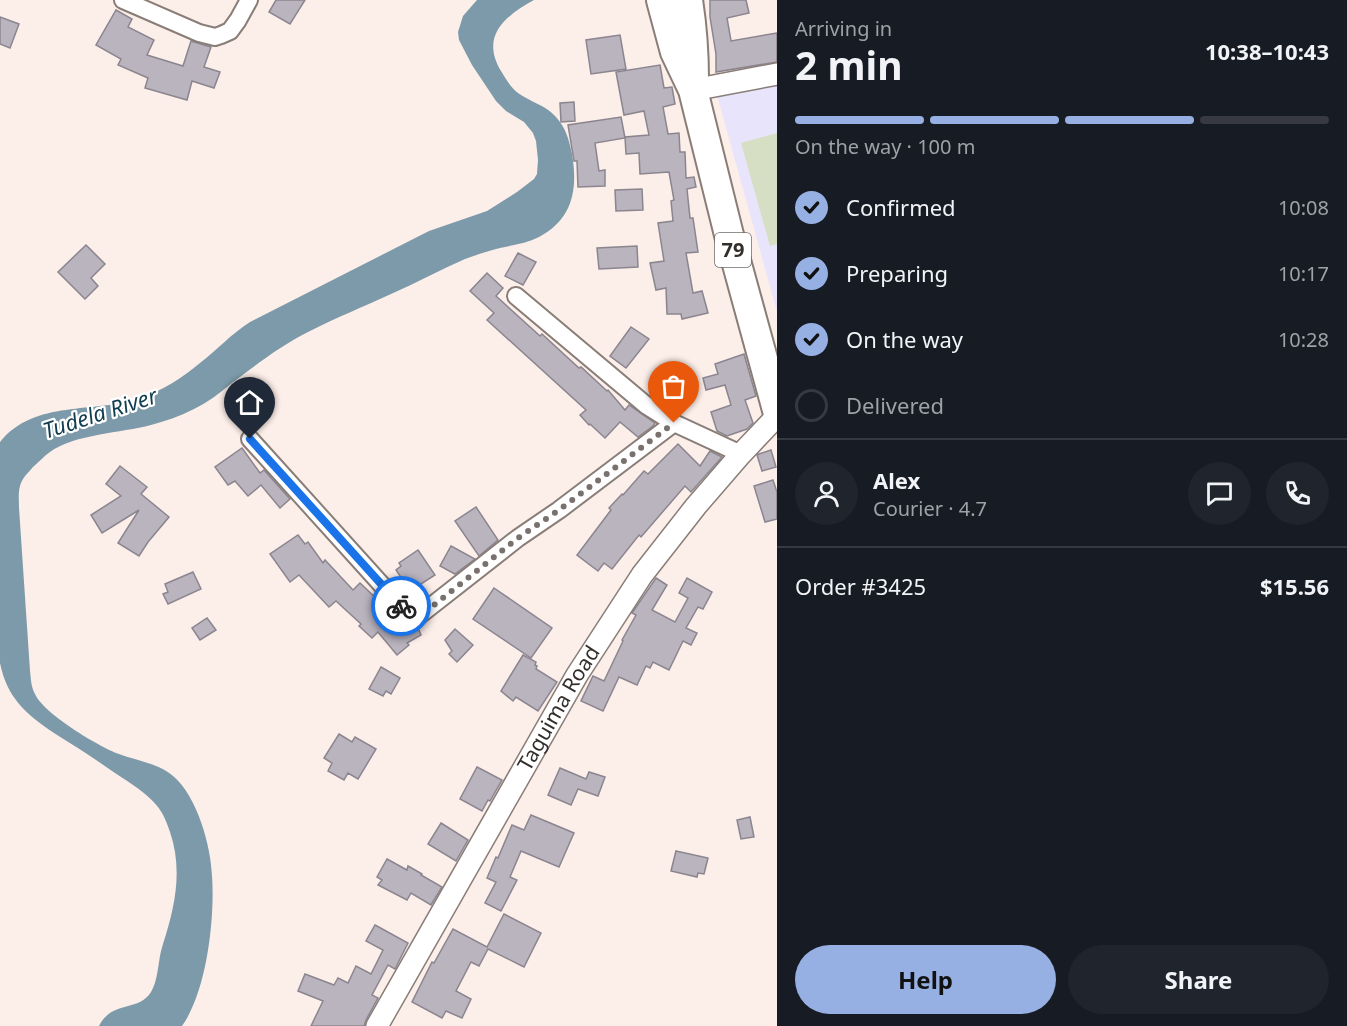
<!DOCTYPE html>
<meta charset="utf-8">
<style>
:root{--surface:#171b24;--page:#20242c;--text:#f1f3f6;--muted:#9ea1a6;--line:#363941;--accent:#96b0e3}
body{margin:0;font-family:"Noto Sans",sans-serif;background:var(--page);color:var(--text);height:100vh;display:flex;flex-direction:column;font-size:22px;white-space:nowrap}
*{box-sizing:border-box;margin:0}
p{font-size:20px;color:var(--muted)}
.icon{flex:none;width:33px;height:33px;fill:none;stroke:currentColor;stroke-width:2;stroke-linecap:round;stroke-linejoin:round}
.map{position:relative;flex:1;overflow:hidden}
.panel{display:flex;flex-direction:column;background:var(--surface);width:570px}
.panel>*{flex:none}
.pin{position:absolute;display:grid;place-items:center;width:51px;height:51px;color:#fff;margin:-62px -26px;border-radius:50% 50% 50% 0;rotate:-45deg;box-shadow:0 0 6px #0007}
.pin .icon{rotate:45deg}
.courier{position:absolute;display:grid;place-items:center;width:60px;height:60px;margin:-30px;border:4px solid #1a73e8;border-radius:50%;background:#fff;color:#222;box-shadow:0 2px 8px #0007}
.headline em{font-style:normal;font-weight:700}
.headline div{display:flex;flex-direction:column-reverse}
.headline{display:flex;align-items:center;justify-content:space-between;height:102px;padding:0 18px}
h1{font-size:39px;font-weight:700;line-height:45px}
.bar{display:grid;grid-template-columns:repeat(4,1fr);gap:9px 6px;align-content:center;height:72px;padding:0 18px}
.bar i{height:8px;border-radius:4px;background:var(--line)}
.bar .on{background:var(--accent)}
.bar p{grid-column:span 4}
.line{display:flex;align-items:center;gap:15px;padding:0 18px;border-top:2px solid var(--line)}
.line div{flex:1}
.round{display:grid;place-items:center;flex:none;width:63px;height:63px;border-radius:32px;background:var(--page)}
ol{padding:0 18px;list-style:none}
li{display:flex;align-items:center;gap:18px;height:66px}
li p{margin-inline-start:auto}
li .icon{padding:6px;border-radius:50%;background:var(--accent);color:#111;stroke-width:4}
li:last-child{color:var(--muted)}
li i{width:33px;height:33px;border:3px solid var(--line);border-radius:50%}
.action{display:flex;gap:12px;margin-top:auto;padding:12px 18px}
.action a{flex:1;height:69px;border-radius:36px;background:var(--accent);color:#111;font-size:24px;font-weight:700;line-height:69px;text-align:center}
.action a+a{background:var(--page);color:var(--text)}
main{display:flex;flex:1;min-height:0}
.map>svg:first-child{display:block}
</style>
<main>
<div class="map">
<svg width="777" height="1026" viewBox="0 0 777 1026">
<rect width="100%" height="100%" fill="#fceee8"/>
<polygon fill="#e8e4fb" points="777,82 777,312 717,95"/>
<polygon fill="#d6dec4" points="777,133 777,244 770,246 741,143"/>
<path fill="#7c9aaa" d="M477 0H534C505 16 480 36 501 71 506 79 511 88 518 93 530 102 546 105 556 117 566 128 569 140 572 154 578 189 573 219 539 237 527 243 514 245 500 248 488 251 476 255 465 259 440 270 416 283 391 294 363 307 335 318 308 332 280 346 256 365 232 383 220 393 208 402 194 409 180 416 166 421 151 425 121 433 75 434 50 452 44 456 39 462 33 467 28 473 22 478 20 486 18 493 19 501 19 508L30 671C31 679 31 687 35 694 43 713 99 747 119 754 137 761 158 763 173 776 197 796 211 846 212 876 215 918 207 991 182 1026H99C113 998 142 1014 153 988 159 975 158 958 163 944 175 907 183 870 170 832 167 823 164 815 158 807 147 793 130 783 115 773 95 759 75 746 54 733 26 714 7 698 0 663V442C35 399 94 414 141 398 162 391 183 377 200 363 217 350 231 334 250 322L429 231 487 211 517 192 534 179 537 174 538 160 536 141 533 133 524 122 506 111 496 101 472 65 459 40 458 32 463 16Z"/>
<g fill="#bab4bf" stroke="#8a858f" stroke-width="1.5">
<polygon points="276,0 305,0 290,24 269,12"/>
<polygon points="710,0 746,0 749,13 727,18 731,41 777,33 777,62 716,72 716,54 710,17"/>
<polygon points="116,10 132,19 128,27 154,40 147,55 183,66 191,41 211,47 204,67 220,72 214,88 192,81 187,100 145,88 148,78 118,65 121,59 96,45"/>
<polygon points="0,17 19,24 10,48 0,44"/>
<polygon points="620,35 626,69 591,74 586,40"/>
<polygon points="660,65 664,88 672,87 675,104 663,107 668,134 679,133 680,152 685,152 686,178 694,177 696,187 687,189 690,218 693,218 698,252 686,253 693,293 702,291 708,313 682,319 681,314 667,314 666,288 656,290 650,263 664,261 658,223 673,221 671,201 674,200 669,172 640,174 639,153 626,154 625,137 649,135 644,111 624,115 616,72"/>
<polygon points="574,102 575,121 561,122 560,103"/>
<polygon points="621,117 625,138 595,143 599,171 605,170 605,186 578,187 577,161 574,161 568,125"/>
<polygon points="642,189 643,210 616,211 615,190"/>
<polygon points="86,245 105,264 91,278 98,286 85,299 58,272"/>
<polygon points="637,246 638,267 599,269 597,248"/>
<polygon points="518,253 536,262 523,285 505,276"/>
<polygon points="487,273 503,288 496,296 540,336 542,334 579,368 581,367 607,391 608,390 625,410 629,405 655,423 653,426 638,437 620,422 605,438 590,424 589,425 580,415 586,410 487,320 494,313 470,291"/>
<polygon points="631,327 649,339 626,368 610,356"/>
<polygon points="744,354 756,396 745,400 753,423 747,429 727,436 717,431 711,412 731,405 725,385 706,390 703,378 718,374 715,364"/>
<polygon points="678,444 700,466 710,451 722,457 691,492 685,486 641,537 639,535 612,569 604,563 598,571 577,555 611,510 609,508 622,494 623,495 644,471 648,474"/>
<polygon points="242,448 260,473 264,470 290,499 280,508 261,485 248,496 235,481 228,485 215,467"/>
<polygon points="771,450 776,467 762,471 757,455 759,454"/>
<polygon points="120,466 147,487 141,494 169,517 148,542 139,556 118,543 139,510 102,533 91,515 121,496 106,484"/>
<polygon points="773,480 777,492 777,519 765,522 754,486"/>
<polygon points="476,507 498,540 479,556 455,521"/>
<polygon points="298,535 305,544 308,542 323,563 325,560 353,590 360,583 380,602 382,600 406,626 412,628 418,628 421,635 407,643 409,645 397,655 378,632 372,638 359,626 361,624 336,601 329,607 299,575 290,582 270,554"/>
<polygon points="451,546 475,559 455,574 440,566"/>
<polygon points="418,550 435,575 410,591 396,570 401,566 399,563"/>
<polygon points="193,572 201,589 168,604 163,594 168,592 165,584"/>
<polygon points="656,578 667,585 652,610 675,622 688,598 679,593 687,578 712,592 703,609 698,607 686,628 697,633 691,645 683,641 669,670 653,662 650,668 646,666 637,685 619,677 603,711 581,701 593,676 604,681 623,641 622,640 636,615 632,613"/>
<polygon points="494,588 552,628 531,658 473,619"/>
<polygon points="207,618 216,630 200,640 192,628"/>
<polygon points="455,629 473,645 457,662 449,654 452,651 445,640"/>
<polygon points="523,655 536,662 535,665 537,666 536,669 557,682 538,711 516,697 513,701 501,691"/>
<polygon points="381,667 400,678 391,694 386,691 383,696 369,689"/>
<polygon points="339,734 352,742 355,737 376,749 358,779 348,773 344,780 328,771 332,763 324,758"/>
<polygon points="477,767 502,780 490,801 488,800 482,811 460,799"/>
<polygon points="560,768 586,779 589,772 605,777 598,796 578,789 571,805 548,795"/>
<polygon points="531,815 574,833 559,867 521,851 510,877 517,880 501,911 485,903 496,882 487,878 496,857 498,858 512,825 524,830"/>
<polygon points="750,817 754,837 741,839 737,820"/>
<polygon points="441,823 468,840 456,861 428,844"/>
<polygon points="676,851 708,858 704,874 698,873 697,877 671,871"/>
<polygon points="387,859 407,870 408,866 422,874 421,875 442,887 431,905 411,893 407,900 378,885 382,880 377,877"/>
<polygon points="504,914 541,933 524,967 488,949 479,966 471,962 456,991 471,999 462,1018 446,1011 442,1018 412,1002 432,962 434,963 453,929 487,947"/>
<polygon points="375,925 408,943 395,969 388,965 372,995 378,998 366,1020 364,1026 311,1026 323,1001 298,991 305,974 334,985 338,978 348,983 356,966 371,974 383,950 366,941"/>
</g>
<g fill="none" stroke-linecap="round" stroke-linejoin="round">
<g stroke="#897d77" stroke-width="20">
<g id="minor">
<polyline points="123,0 199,33 215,37 221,35 230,31 238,20 249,0"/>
<polyline points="516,296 647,406 674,423 741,454"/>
<polyline points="250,439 408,614 413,618 416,618 518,538 559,510 674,423"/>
</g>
</g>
<g stroke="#897d77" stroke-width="24">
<g id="tertiary">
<polyline points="693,90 777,74"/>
<path id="s1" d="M377 1026 577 675 642 575 696 506 741 454 777 416"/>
</g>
</g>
<g stroke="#897d77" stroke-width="32">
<g id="trunk">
<polyline points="661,0 675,52 693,90 729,235 777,410"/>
<path d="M688 0C692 26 694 52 694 79"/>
</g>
</g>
<use href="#minor" stroke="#fff" stroke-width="16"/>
<use href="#tertiary" stroke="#fff" stroke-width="21"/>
<use href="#trunk" stroke="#fff" stroke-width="28"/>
</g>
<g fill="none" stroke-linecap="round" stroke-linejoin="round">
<path stroke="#79716d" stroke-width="6" stroke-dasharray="0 10.8" d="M401 606C406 612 411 621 419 617L518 538 559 510 674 423"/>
<polyline stroke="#1a73e8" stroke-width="8" points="250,439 401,606"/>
</g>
<g text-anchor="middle" stroke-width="4.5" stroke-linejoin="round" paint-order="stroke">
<rect fill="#fff" stroke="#706d6b" stroke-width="1.5" x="715" y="233" width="36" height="34" rx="4.5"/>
<g font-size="20" font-weight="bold" fill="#332e2b">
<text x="733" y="257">79</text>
</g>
<g font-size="21" fill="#332e2b" stroke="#fff">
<text dy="7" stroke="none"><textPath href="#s1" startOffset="366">Taguima Road</textPath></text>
</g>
<g font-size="22" font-style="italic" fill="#103d4f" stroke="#fff">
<text transform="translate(100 413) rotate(-18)" y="8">Tudela River</text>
</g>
</g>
</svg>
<div class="pin" style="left:674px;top:423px;background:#ea580c"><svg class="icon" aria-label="bag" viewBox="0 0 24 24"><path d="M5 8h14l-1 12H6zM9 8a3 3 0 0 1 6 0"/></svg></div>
<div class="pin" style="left:250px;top:439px;background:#1f2937"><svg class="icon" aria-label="home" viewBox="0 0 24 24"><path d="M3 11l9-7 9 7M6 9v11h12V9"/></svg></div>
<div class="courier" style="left:401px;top:606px"><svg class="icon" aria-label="bike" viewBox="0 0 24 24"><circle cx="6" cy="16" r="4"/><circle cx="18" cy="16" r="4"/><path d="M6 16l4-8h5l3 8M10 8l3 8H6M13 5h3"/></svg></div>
</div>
<section class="panel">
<div class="headline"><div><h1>2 min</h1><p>Arriving in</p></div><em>10:38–10:43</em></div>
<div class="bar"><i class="on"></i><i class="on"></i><i class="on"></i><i></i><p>On the way · 100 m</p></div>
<ol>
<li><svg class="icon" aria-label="check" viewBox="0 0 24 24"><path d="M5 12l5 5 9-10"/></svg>Confirmed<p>10:08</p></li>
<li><svg class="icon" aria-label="check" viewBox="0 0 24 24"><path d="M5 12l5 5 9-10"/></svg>Preparing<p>10:17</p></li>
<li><svg class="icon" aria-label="check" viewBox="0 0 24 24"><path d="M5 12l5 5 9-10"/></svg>On the way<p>10:28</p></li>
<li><i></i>Delivered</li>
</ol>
<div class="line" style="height:108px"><a class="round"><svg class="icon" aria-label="person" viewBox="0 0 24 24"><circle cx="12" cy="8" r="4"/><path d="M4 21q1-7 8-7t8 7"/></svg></a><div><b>Alex</b><p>Courier · 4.7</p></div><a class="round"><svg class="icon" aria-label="chat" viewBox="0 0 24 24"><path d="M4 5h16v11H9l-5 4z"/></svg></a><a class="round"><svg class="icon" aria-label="phone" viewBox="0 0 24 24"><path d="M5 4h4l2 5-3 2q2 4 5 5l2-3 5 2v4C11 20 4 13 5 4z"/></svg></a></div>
<div class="line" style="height:78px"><div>Order #3425</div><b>$15.56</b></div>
<div class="action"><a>Help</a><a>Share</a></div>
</section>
</main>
